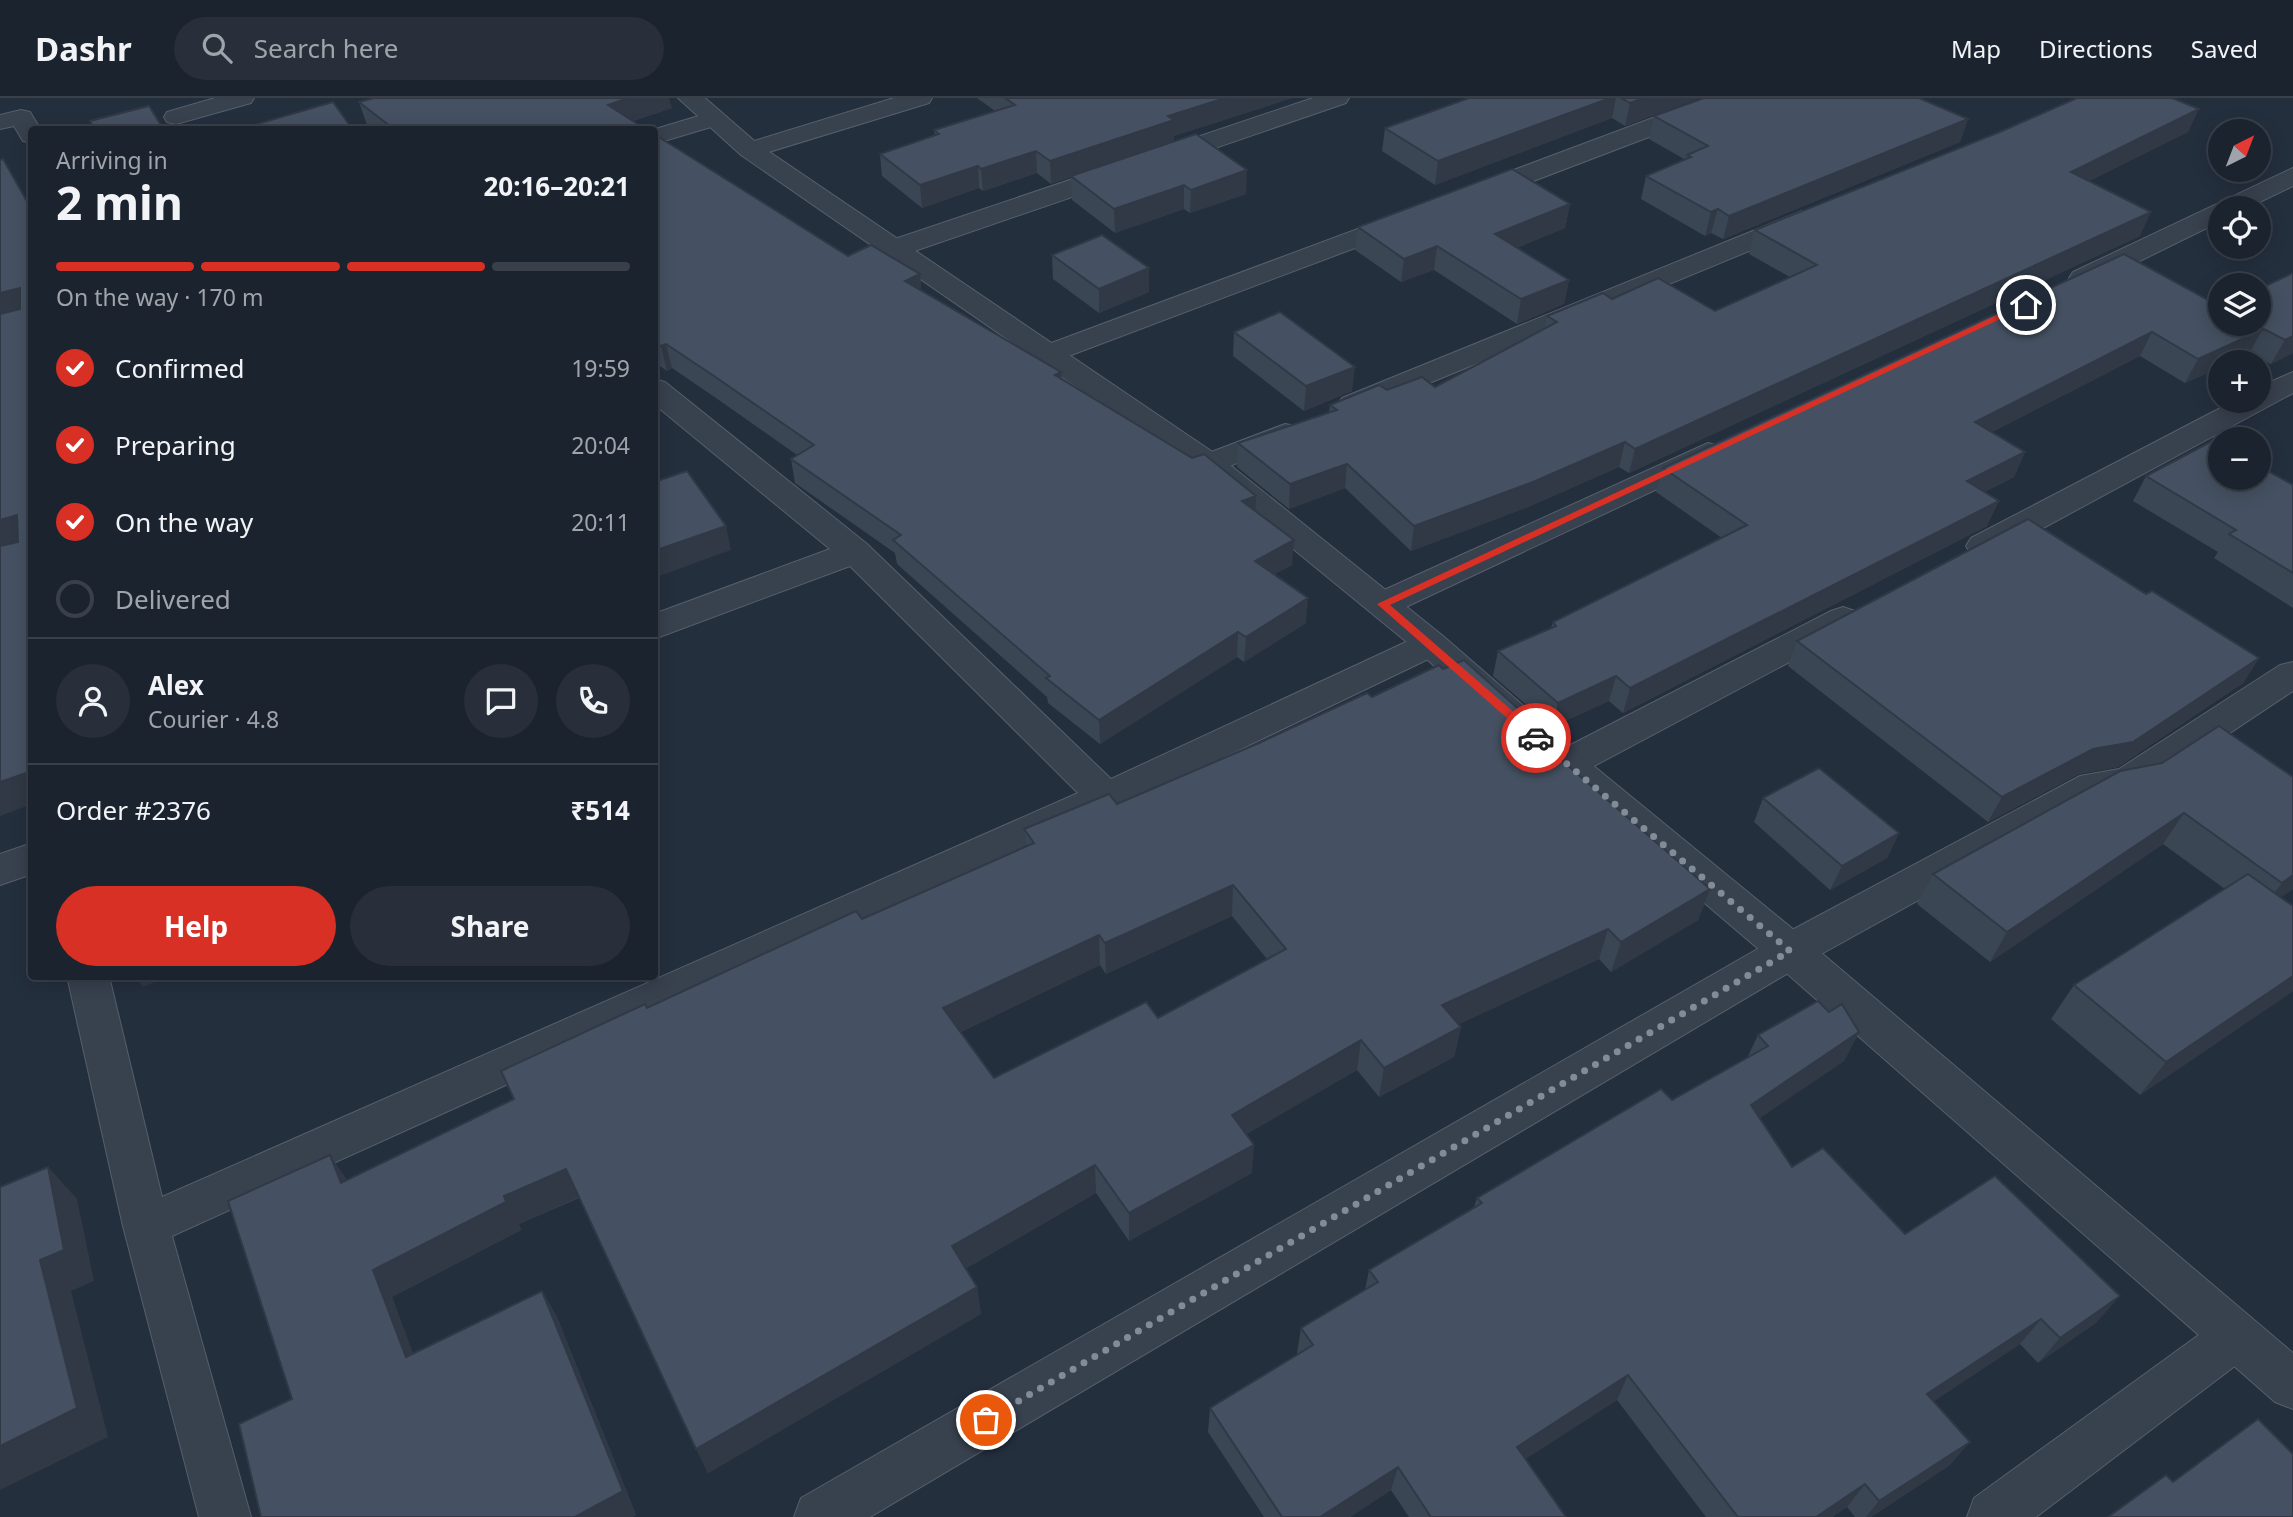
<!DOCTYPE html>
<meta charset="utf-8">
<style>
:root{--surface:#1b232e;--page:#282f3a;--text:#f1f3f6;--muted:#a0a4aa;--line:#39404a;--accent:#d93025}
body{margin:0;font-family:"Noto Sans",sans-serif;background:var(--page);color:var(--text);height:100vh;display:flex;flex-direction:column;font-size:26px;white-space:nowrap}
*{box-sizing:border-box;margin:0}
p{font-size:23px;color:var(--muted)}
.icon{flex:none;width:38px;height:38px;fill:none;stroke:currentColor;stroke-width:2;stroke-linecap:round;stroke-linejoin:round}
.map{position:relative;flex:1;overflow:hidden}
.sheet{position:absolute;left:28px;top:28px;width:630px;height:854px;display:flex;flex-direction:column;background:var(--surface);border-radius:7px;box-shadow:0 4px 18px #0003,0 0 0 2px var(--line)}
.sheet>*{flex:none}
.needle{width:46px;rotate:42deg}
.fabs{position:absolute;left:2208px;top:21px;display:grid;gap:14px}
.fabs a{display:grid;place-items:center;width:63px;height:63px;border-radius:50%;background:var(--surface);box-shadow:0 4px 18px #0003,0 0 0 2px var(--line);font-size:35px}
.pin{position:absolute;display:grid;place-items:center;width:60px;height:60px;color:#fff;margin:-30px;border:4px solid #fff;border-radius:50%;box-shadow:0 2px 7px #0007}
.courier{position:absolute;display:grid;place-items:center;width:70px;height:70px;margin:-35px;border:5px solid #d93025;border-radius:50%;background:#fff;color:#222;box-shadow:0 2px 9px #0007}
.overview em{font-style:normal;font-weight:700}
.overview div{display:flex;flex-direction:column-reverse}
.overview{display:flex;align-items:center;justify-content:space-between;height:119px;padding:0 28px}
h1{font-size:46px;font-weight:700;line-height:52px}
.bar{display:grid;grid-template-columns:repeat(4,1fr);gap:10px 7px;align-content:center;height:84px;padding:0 28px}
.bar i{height:9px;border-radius:5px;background:var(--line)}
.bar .current{background:var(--accent)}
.bar p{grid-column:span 4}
.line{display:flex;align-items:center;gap:18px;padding:0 28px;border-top:2px solid var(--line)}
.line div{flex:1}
.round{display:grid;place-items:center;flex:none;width:74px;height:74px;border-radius:37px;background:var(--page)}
ol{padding:0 28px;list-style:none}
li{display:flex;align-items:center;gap:21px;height:77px}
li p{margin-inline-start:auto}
li .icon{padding:7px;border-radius:50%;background:var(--accent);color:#fff;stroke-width:4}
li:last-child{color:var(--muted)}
li i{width:38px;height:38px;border:4px solid var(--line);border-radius:50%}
.primary-button{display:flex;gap:14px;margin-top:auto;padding:14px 28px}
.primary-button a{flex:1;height:80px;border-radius:42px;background:var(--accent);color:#fff;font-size:28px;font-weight:700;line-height:80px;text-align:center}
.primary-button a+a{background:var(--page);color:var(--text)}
header{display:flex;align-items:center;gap:42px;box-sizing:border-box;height:98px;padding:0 35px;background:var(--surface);border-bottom:2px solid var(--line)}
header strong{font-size:33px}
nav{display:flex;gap:38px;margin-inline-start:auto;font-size:24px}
.search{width:490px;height:63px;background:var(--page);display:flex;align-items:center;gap:18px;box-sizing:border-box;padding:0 24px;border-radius:38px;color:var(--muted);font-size:26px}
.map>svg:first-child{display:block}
</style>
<header>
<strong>Dashr</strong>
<div class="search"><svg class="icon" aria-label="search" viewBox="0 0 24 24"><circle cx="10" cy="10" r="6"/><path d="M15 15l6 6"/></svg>Search here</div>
<nav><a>Map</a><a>Directions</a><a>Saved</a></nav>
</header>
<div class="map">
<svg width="2293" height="1419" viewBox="0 0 2293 1419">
<rect width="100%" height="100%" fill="#242f3e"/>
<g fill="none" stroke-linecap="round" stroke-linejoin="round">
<g stroke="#565f6c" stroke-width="2">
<g id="minor">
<polygon points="215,0 254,0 251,5 176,26 167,24 164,19 167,14"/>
<polygon points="894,0 932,0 929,5 759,57 750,60 741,57 737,52 741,47"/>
<polygon points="1313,0 1349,0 1346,5 903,157 893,159 883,157 879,151 883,145"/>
<polygon points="1706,0 1741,0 1738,5 1481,103 1472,105 1463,103 1459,97 1463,91"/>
<polygon points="21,12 30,14 41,32 32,32 32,45 23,43 14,28 0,31 0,17"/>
<polygon points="712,14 721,16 724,21 721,26 654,46 654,32 652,32"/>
<polygon points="2293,70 2293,88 2247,110 2221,110 2221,123 2093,186 2083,188 2073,186 2069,180 2073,174"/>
<polygon points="1406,113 1416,115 1419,121 1416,127 1058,262 1048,265 1038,262 1033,256 1038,250"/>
<polygon points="1802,113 1812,115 1815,121 1812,127 1364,312 1353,315 1342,312 1338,306 1342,300"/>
<polygon points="2293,274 2293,295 1995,456 1983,459 1971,456 1966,448 1971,440 2234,303 2259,303 2259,289"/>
<polygon points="654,281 665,284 867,446 1111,681 1419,538 1431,534 1443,538 1449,546 1443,554 1120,709 172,1138 251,1419 199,1419 123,1128 67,878 109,878 162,1099 1078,695 850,468 654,541 654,516 830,451 654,306"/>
<polygon points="1285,326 1296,328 1301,335 1296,342 1209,376 1198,373 1193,366 1198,359"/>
<polygon points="1708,345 1719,348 1724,355 1719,362 1395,514 1383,517 1371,514 1366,506 1371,498"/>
<polygon points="1843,509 1855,513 1860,521 1855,529 1579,676 1566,680 1553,676 1547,666 1553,656 1831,513"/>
<polygon points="2293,564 2293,593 2141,694 2101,701 1805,865 870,1419 794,1419 801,1400 1775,841 2080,678 2119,671 2280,567"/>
<polygon points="32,745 32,776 0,787 0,756"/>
<polygon points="2235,1216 2252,1223 2259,1239 2252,1255 2036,1419 1967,1419 1974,1400 2218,1223"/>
</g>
</g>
<g stroke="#565f6c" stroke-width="2">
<polygon id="tertiary" points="678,0 705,0 759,47 1220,359 1443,538 1579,656 1805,841 2293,1255 2293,1311 2275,1304 1775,865 1553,676 1419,554 1198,373 741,57"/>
</g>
<use href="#minor" fill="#38414e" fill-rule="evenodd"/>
<use href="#tertiary" fill="#38414e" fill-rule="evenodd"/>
</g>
<g fill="#3b4654" fill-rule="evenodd">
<polygon points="977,0 1292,0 1174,38 1174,44 1246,96 1190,115 1184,111 1115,135 1072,102 1071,79 1051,86 1037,75 983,93 979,90 922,110 882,78 880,56 935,37 934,32 995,13"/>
<polygon points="1469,0 1699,0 1625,28 1612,20 1435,87 1382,53 1385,30"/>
<polygon points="359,4 672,10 633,23 647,32 372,32 367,27"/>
<polygon points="1654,18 1968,21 1960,44 1723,141 1711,135 1705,138 1641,101 1646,78 1684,61 1649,41"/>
<polygon points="2188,34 2089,83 2140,138 1629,375 1619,369 1528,409 1411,453 1345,390 1289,411 1237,369 1238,345 1329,314 1330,307 1387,292 1435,289 1544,231 1547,218 1612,201 1715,213 1790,179 1749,156 1755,132"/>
<polygon points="654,36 848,158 920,176 921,193 1061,274 1061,281 1255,413 1292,467 1274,476 1306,525 1244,564 1237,559 1100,646 1048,605 1047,599 897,466 895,455 795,385 791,361 797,357 716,300 672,270 667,273 654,264"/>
<polygon points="1570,106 1565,130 1516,150 1569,182 1564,206 1517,226 1434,172 1401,184 1355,152 1358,129"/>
<polygon points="2124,156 2221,226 2259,226 2259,191 2293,255 2271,266 2250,255 2249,256 2231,264 2221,264 2221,269 2185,285 2140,258 1992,334 2025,354 2014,379 1984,394 1987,428 1623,615 1609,603 1552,629 1493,578 1498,553 1551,530 1553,524 1722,440 1656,394 1663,370"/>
<polygon points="1052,157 1149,170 1149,194 1099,215 1053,181"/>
<polygon points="1234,234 1352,293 1304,313 1233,258"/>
<polygon points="2146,378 2293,387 2293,510 2214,460 2218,454 2133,403"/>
<polygon points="2146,496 2259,560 2243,585 2118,669 2079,676 1988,724 1788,568 1797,543"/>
<path d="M1443 571 1523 615 1521 626 1710 791 1698 822 1611 874 1599 861 1459 926 1461 929 1454 959 1379 999 1357 972 1246 1036 1252 1075 1129 1143 1096 1095 965 1171 977 1189 981 1216 708 1375 579 1100 519 1126 521 1132 392 1199 413 1256 542 1193 557 1219 636 1417 632 1419H261L347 1082 514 1001 647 910 862 821 1026 748 1024 731 1117 706 1372 599ZM1232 818 1267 861 1158 920 994 980 961 934 1100 867 1106 876Z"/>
<polygon points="2293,679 2293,791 2281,799 2293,808 2293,893 2140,997 2051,921 2074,887 2225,791 2163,746 1990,864 1917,806 1933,776"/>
<polygon points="1763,700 1899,735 1887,760 1830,792 1754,724"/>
<polygon points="1829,914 1859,934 1844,963 1759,1020 1792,1069 1905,1136 2097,1224 2038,1265 2020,1246 1934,1303 1950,1367 1871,1419 1855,1419 1847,1409 1832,1419 1706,1419 1617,1302 1525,1361 1566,1419 1409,1419 1391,1392 1350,1419 1264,1419 1208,1334 1210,1310 1298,1256 1297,1255 1301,1230 1365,1192 1369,1172 1474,1109 1477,1100 1672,1002 1747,960 1758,937"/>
</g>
<g fill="#303945">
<polygon points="628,0 669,0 672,10 613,29 608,7"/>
<polygon points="1225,0 1292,0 1174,38 1174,44 1051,86 1050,63 1168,18"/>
<polygon points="1610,0 1616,0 1612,20 1435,87 1438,63"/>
<polygon points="1643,0 1699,0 1625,28 1630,5"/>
<polygon points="2199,11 2188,34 2061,97 2071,74"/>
<polygon points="1968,21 1960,44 1723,141 1729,118"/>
<polygon points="1036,53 1037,75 983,93 981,71"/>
<polygon points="978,68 979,90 922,110 920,87"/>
<polygon points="1247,72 1246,96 1190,115 1191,92"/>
<polygon points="1184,87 1184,111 1115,135 1114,111"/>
<polygon points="1570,106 1565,130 1491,160 1495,136"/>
<polygon points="1718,111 1711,135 1705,138 1711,114"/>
<polygon points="2151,114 2140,138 1629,375 1635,351"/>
<polygon points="1437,148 1434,172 1401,184 1404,161"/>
<polygon points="1149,170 1149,194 1099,215 1099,191"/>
<polygon points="920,176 922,200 905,183"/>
<polygon points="1569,182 1564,206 1517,226 1521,201"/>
<polygon points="20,190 32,212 0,225 0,195"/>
<polygon points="2262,232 2249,256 2231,264 2221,264 2221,269 2185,285 2198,261"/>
<polygon points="2152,234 2140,258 1965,348 1975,324"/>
<polygon points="2293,238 2293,255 2271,266 2285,242"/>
<polygon points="666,246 672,270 667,273 661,248"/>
<polygon points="1355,269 1352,293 1304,313 1306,288"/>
<polygon points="1061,274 1062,298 1055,277"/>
<polygon points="1625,344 1619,369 1528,409 1411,453 1414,428"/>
<polygon points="2025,354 2014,379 1956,408 1967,383"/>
<polygon points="1347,366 1345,390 1289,411 1290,386"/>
<polygon points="1256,398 1255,423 1242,403"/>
<polygon points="1999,403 1987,428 1623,615 1630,590"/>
<polygon points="17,417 32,440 0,454 0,422"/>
<polygon points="726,428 731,452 654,480 654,453"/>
<polygon points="1294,442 1292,467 1253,488 1255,463"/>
<polygon points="1308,500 1306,525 1244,564 1246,539"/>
<polygon points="1238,534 1237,559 1100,646 1099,622"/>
<polygon points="2259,560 2243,585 2118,669 2079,676 1988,724 2002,699"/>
<polygon points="1616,578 1609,603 1552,629 1558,605"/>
<polygon points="1523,615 1516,646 1513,620"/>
<polygon points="32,673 32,706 0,718 0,684"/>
<polygon points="2184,715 2163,746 1990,864 2007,834"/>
<polygon points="1899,735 1887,760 1830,792 1842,768"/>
<polygon points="2293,777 2293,791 2259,815 2282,785"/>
<polygon points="1233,787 1232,818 1106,876 1105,845"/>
<polygon points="1710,791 1698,822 1611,874 1621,844"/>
<polygon points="1608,831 1599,861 1436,937 1442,907"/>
<polygon points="1099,837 1100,867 948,940 943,910"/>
<polygon points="135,878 169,878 143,889"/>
<polygon points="2293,878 2293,893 2140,997 2166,964"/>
<polygon points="1461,929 1454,959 1379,999 1384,970"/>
<polygon points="1859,934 1844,963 1738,1035 1751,1007"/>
<polygon points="1361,942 1357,972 1230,1046 1232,1017"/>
<polygon points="1254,1047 1252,1075 1129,1143 1129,1115"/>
<polygon points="330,1057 349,1085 341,1085"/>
<polygon points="1095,1067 1096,1095 956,1176 952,1148"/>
<polygon points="48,1069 77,1101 94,1183 71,1193 108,1339 0,1392 0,1348 40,1162"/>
<polygon points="566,1071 579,1099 519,1126 521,1132 392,1199 424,1285 406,1259 373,1172 504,1098"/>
<polygon points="977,1189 981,1216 708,1375 696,1351"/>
<polygon points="542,1193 557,1219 636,1417 632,1419 575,1419"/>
<polygon points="2120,1198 2097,1224 2038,1265 2060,1240"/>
<polygon points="2041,1221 2020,1246 1908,1320 1927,1296"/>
<polygon points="1628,1277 1617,1302 1507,1373 1517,1349"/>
<polygon points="1970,1344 1950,1367 1871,1419 1866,1419 1879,1403"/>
<polygon points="1398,1369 1391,1392 1350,1419 1320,1419"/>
<polygon points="1865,1386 1847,1409 1832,1419 1816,1419"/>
</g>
<g fill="#455162" stroke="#303945" stroke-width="2" fill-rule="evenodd">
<polygon points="374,0 628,0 608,7 647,32 395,32 359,4"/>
<polygon points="1005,0 1225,0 1168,18 1174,22 1050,63 1036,53 981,71 978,68 920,87 880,56 939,36 934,32 1015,7"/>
<polygon points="1469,0 1610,0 1438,63 1385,30"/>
<polygon points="1621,0 1643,0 1630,5"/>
<polygon points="1704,0 1919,0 1968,21 1729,118 1718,111 1711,114 1646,78 1691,59 1687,57 1708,48 1654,18"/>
<polygon points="2077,0 2172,0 2199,11 2071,74 2151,114 1635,351 1625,344 1533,384 1414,428 1347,366 1290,386 1238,345 1337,312 1330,307 1379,287 1387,292 1422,279 1435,289 1557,224 1547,218 1603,195 1612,201 1658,180 1715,213 1817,167 1755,132 2002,33"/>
<polygon points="333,4 353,32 237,32"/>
<polygon points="149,8 164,32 95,32 90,23"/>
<polygon points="654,36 848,158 871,147 920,176 905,183 1061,274 1055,277 1192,360 1204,356 1256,398 1242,403 1294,442 1255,463 1308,500 1246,539 1238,534 1099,622 1046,580 1050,578 893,442 901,437 791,361 814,347 711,276 666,246 661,248 654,244"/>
<polygon points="1196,36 1247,72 1191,92 1184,87 1114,111 1071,78"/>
<polygon points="3,61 32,112 32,673 0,684 0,448 18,444 17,417 0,422 0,216 20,211 20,190 0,195 0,62"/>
<polygon points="1512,71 1570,106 1495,136 1569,182 1521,201 1437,148 1404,161 1358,129"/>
<polygon points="1102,137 1149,170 1099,191 1052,157"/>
<polygon points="2124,156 2221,209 2221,226 2250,226 2262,232 2198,261 2152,234 1975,324 2025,354 1967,383 1999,403 1630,590 1616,578 1558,605 1498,553 1556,528 1553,524 1747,427 1663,370"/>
<polygon points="2293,175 2293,238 2285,242 2254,226 2259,226 2259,191"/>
<polygon points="1280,214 1355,269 1306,288 1234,234"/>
<polygon points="2214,342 2221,346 2221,380 2259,380 2259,368 2293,387 2293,475 2229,436 2236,432 2146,378"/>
<polygon points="687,373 726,428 654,453 654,384"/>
<polygon points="2028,421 2146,496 2152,493 2259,560 2133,644 2093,651 2002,699 1797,543"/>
<path d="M1464 562 1523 615 1513 620 1710 791 1621 844 1608 831 1442 907 1461 929 1384 970 1361 942 1232 1017 1254 1047 1129 1115 1095 1067 952 1148 977 1189 696 1351 566 1071 504 1098 506 1104 373 1172 406 1259 542 1193 623 1393 575 1419H261L239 1326 292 1301 228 1103 330 1057 341 1085 514 1001 501 973 645 906 647 910 856 813 862 821 1034 745 1024 731 1109 696 1117 706 1259 645 1367 595 1372 599 1439 567 1443 571ZM1233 787 1286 851 1158 920 1146 904 994 980 943 910 1099 837 1105 845Z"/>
<polygon points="2219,628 2293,679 2293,777 2282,785 2184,715 2007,834 1933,776 2120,673 2162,665"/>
<polygon points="1819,670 1899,735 1842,768 1763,700"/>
<polygon points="2248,776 2293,808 2293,878 2166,964 2074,887"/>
<polygon points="1818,903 1829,914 1842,906 1859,934 1751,1007 1792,1069 1823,1050 1905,1136 1995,1078 2120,1198 2060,1240 2041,1221 1927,1296 1970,1344 1879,1403 1865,1386 1816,1419 1738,1419 1628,1277 1517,1349 1566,1419 1431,1419 1398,1369 1320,1419 1282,1419 1210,1310 1313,1247 1301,1230 1378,1184 1369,1172 1482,1105 1477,1100 1661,991 1672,1002 1768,948 1758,937"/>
<polygon points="48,1069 64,1152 40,1162 77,1310 0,1348 0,1089"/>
<polygon points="2258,1321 2293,1356 2293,1419 2108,1419 2166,1377 2173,1384"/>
</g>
<polygon fill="#d93025" points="2023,205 2030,207 1390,507 1540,637 1540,642 1532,642 1377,506"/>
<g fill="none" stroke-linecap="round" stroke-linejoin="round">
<polyline stroke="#828b98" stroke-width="7" stroke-dasharray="0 12.6" points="986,1322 1790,853 1536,640"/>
</g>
</svg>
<div class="fabs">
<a><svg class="needle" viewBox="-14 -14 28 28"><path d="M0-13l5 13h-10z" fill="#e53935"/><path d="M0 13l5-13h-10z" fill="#a0a4aa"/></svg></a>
<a><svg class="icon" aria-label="locate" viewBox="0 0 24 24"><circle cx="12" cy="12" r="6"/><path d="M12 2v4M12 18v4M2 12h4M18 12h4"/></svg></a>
<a><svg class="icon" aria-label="layers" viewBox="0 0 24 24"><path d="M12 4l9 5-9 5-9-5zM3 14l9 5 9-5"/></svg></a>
<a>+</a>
<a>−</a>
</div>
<div class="pin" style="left:986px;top:1322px;background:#ea580c"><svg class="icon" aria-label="bag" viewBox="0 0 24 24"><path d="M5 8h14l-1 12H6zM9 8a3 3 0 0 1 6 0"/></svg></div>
<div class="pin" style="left:2026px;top:207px;background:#1f2937"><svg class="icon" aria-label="home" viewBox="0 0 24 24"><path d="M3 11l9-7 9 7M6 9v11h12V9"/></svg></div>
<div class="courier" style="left:1536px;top:640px"><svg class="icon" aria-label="car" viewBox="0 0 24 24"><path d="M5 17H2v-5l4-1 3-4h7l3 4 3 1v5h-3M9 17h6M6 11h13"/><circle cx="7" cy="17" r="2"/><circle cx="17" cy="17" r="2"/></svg></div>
<section class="sheet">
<div class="overview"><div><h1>2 min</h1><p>Arriving in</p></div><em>20:16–20:21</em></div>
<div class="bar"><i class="current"></i><i class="current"></i><i class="current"></i><i></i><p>On the way · 170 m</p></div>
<ol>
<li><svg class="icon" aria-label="check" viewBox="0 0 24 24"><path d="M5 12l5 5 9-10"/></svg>Confirmed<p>19:59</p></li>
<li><svg class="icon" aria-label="check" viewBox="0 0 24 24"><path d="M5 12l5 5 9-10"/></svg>Preparing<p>20:04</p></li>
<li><svg class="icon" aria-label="check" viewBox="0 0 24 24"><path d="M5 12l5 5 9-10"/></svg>On the way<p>20:11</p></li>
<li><i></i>Delivered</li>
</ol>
<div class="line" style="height:126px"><a class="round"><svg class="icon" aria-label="person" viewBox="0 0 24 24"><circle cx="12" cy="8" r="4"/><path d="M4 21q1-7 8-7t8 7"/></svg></a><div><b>Alex</b><p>Courier · 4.8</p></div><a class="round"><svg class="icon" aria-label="chat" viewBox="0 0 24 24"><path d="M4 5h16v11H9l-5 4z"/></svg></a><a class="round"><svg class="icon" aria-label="phone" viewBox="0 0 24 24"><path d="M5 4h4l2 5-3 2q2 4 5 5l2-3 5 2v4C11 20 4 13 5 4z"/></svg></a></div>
<div class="line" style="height:91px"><div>Order #2376</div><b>₹514</b></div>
<div class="primary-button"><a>Help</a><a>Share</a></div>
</section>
</div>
